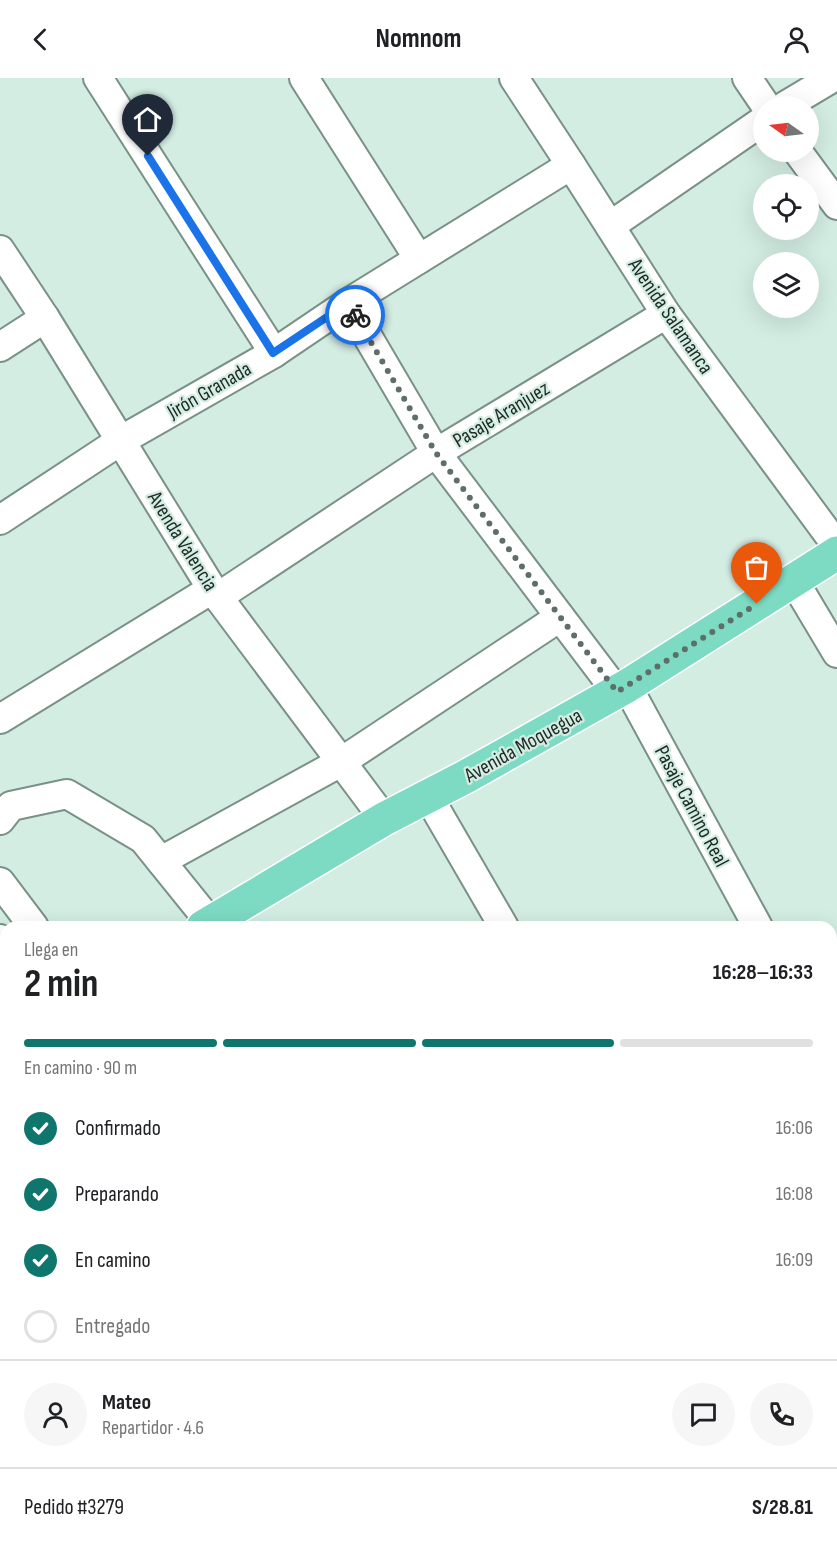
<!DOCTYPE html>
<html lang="es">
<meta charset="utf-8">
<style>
:root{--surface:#fff;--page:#f6f6f6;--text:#202124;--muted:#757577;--line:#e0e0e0;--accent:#0f766e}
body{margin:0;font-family:"Sofia Sans Condensed",sans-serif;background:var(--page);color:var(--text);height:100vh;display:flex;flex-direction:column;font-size:22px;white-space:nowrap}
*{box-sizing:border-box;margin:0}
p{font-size:20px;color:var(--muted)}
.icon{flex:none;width:33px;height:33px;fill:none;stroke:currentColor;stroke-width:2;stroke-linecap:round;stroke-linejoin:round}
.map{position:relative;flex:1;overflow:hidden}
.side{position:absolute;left:0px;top:843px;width:837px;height:636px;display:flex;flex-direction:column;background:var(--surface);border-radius:18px 18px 0 0;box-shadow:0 6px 24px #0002}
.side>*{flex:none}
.needle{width:39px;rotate:284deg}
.fabs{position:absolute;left:753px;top:18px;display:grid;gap:12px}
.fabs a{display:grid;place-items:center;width:66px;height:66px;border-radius:50%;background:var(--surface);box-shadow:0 6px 24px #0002;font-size:30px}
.pin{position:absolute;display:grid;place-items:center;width:51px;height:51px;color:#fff;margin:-62px -26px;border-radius:50% 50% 50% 0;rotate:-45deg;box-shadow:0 0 6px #0007}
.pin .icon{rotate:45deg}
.courier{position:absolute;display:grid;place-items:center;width:60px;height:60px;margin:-30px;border:4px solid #1a73e8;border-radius:50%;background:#fff;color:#222;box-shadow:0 2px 8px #0007}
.head em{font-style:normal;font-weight:700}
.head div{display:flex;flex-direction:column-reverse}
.head{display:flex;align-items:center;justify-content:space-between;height:102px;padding:0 24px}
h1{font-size:39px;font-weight:700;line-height:45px}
.bar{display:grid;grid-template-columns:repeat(4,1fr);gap:9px 6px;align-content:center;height:72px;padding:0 24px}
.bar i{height:8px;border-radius:4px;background:var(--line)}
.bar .selected{background:var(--accent)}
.bar p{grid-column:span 4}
.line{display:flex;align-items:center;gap:15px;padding:0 24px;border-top:2px solid var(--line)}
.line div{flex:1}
.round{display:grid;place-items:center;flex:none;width:63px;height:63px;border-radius:32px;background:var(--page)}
ol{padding:0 24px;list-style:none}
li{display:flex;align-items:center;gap:18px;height:66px}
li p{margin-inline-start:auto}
li .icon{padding:6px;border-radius:50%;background:var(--accent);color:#fff;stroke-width:4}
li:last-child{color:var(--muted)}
li i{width:33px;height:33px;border:3px solid var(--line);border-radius:50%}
header{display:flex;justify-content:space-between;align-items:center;height:78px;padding:0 24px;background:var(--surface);font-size:27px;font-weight:700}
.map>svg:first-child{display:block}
</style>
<header><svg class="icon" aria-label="back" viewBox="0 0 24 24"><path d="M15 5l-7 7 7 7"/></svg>Nomnom<svg class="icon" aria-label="person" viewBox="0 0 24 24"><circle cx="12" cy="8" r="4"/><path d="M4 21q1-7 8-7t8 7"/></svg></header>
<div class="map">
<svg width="837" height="1479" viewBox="0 0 837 1479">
<rect width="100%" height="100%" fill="#d3ede3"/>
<polygon fill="#ffb8aa" points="831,1162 837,1162 837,1479 466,1479 461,1473 831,1473"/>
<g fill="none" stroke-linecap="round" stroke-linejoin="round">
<g stroke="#799188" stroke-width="32">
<g id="minor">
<polyline points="98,0 274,275"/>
<polyline points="304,0 419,181"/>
<polyline points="514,0 571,87 666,236 837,468"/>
<polyline points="747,0 766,28"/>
<polyline points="785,28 832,0"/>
<polyline points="798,74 837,127"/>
<polyline points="610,148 764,42"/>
<polyline points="0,172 45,240 212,511 384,741"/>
<polyline points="348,225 436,375 617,614"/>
<polyline points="0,269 45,240"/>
<polyline points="0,442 120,363 274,275 348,225 571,87"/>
<polyline points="794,503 837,575"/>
<polyline points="218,519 436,375 666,236"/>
<polyline points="627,608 758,849"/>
<polyline points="0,641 212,511"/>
<polyline points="428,718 504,849"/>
<polyline points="0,742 11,728 67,716 143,761 210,844"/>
<polyline points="161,783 341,684 560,539"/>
<polyline points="0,804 34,849"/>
<polyline points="0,861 6,870"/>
<polyline points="831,984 837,995"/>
<polyline points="831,1024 837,1020"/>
<polyline points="0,1281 6,1277"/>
<polyline points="0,1401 6,1404"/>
<polyline points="124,1473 136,1479"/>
</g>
</g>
<g stroke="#fff" stroke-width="36">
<g id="major">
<polyline points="203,849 384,741 467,698 627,608 837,475"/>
<polyline points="0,983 6,978"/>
</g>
</g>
<use href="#minor" stroke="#fff" stroke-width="28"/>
<use href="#major" stroke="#7ddac3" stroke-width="33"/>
</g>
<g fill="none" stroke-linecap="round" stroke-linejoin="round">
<polyline stroke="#5e6e68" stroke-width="6" stroke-dasharray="0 10.8" points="355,237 436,375 617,614 757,526"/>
<polyline stroke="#1a73e8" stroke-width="8" points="148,78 273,275 348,225 355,237"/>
</g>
<g text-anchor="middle" stroke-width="4.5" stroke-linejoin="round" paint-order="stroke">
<g font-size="21" fill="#1f2925" stroke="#d3ede3">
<text transform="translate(671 238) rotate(56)" y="7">Avenida Salamanca</text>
<text transform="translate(209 312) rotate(-30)" y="7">Jirón Granada</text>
<text transform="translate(501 336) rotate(-31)" y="7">Pasaje Aranjuez</text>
<text transform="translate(183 463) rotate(58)" y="7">Avenda Valencia</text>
<text transform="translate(523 667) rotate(-29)" y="7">Avenida Moquegua</text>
<text transform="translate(692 728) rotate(62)" y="7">Pasaje Camino Real</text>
</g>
</g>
</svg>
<div class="fabs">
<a><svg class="needle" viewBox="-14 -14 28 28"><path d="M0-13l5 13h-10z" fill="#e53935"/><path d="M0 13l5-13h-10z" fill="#757577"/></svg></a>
<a><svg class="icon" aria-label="locate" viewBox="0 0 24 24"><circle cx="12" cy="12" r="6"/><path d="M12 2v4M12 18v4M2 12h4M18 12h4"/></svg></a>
<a><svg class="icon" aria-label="layers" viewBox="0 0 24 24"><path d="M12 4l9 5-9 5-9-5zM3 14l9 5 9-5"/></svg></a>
</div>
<div class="pin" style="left:757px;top:526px;background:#ea580c"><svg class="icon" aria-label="bag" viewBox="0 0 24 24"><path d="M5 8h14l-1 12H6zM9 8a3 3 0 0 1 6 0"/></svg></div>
<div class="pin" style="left:148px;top:78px;background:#1f2937"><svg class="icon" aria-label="home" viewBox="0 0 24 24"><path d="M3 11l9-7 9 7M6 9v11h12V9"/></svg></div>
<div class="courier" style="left:355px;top:237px"><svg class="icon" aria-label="bike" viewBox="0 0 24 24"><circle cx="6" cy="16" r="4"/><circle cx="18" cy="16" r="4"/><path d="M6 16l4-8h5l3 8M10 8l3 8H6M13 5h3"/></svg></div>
<section class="side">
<div class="head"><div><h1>2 min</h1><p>Llega en</p></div><em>16:28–16:33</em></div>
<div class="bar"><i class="selected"></i><i class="selected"></i><i class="selected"></i><i></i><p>En camino · 90 m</p></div>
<ol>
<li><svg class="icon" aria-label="check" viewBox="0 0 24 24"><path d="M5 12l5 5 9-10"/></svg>Confirmado<p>16:06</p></li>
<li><svg class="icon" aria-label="check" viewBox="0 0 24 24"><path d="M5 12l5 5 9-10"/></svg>Preparando<p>16:08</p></li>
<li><svg class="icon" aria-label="check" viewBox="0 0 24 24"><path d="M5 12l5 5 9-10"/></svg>En camino<p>16:09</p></li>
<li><i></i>Entregado</li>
</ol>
<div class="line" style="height:108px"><a class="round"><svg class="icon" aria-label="person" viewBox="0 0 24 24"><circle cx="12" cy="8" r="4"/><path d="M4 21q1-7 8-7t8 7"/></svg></a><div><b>Mateo</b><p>Repartidor · 4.6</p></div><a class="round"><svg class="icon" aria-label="chat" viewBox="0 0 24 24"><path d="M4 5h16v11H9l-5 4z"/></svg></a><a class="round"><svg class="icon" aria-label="phone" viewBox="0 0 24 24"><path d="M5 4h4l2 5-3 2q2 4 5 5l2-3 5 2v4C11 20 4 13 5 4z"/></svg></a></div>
<div class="line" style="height:78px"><div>Pedido #3279</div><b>S/28.81</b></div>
</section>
</div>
